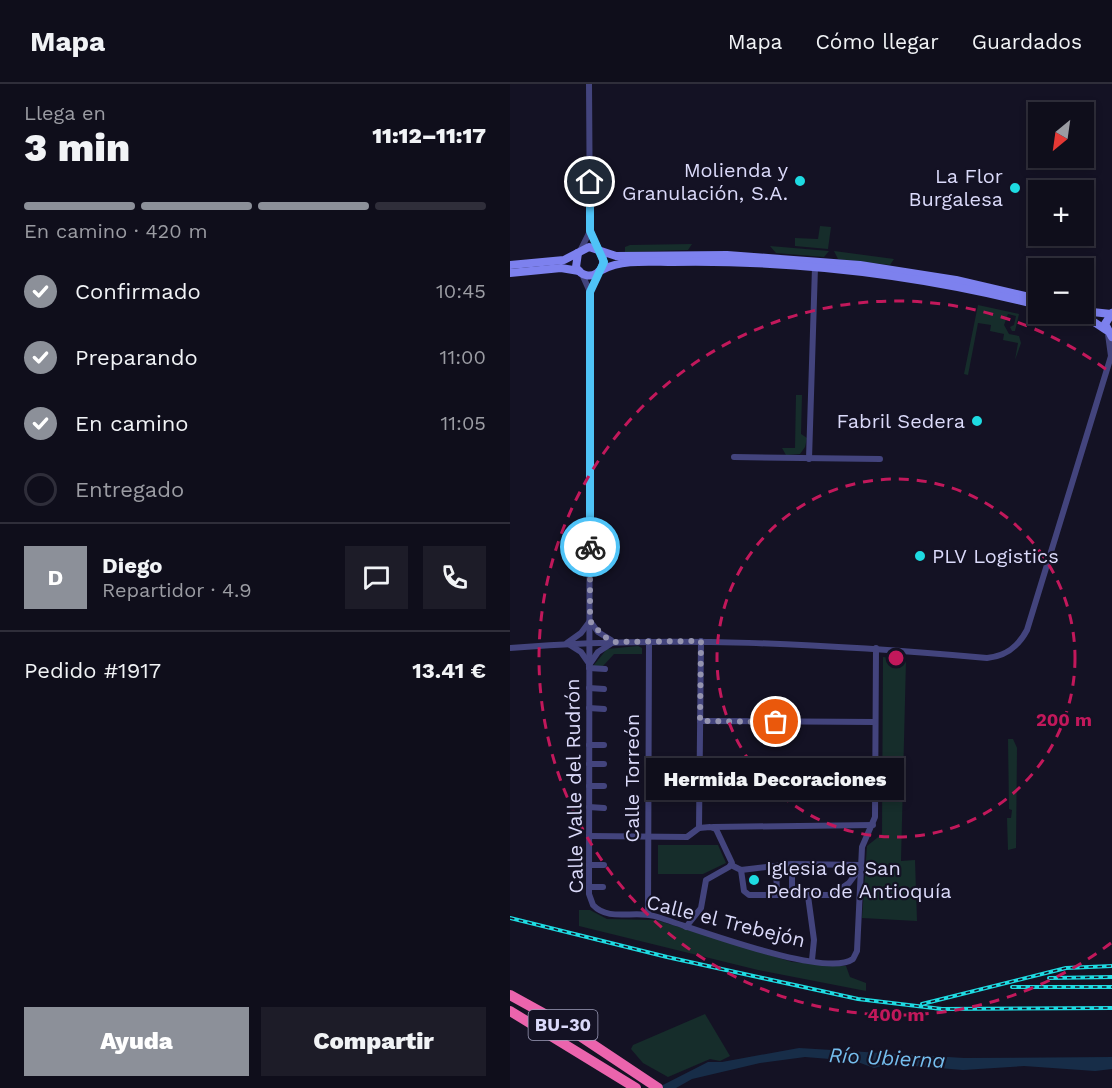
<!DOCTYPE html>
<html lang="es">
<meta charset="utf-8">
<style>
:root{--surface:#0f0e1b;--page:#1d1c28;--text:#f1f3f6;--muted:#9b9ca3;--line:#2f2e3a;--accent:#8c9099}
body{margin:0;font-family:"Work Sans",sans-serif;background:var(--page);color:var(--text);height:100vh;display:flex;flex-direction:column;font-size:22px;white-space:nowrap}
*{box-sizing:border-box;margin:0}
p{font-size:20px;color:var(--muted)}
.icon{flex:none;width:33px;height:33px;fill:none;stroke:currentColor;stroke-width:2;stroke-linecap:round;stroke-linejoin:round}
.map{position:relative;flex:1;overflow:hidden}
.sheet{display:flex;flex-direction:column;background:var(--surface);width:510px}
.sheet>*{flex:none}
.needle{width:39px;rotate:209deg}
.tools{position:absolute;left:518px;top:18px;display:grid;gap:12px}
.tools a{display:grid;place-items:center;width:66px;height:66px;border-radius:0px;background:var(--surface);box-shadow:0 3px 9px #0003,0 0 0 2px var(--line);font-size:30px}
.pin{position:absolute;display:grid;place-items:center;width:51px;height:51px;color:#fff;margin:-26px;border:3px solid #fff;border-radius:50%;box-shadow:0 2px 6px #0007}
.courier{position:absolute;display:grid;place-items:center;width:60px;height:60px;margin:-30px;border:4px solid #4fc3f7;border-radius:50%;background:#fff;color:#222;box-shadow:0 2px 8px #0007}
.bubble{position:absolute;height:42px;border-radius:0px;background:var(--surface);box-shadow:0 3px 9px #0003,0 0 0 2px var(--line);font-size:20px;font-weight:800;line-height:42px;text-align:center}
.head em{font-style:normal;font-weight:800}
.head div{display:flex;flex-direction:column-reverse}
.head{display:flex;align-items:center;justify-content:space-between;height:102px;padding:0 24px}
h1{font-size:39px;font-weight:800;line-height:45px}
.bar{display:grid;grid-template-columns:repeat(4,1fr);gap:9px 6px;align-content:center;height:72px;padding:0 24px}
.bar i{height:8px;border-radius:4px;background:var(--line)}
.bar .on{background:var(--accent)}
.bar p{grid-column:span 4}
.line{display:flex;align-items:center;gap:15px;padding:0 24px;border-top:2px solid var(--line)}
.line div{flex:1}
.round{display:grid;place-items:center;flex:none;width:63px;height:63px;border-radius:0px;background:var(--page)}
ol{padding:0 24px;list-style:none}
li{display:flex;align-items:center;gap:18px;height:66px}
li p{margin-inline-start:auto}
li .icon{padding:6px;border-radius:50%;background:var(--accent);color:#fff;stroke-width:4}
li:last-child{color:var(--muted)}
li i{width:33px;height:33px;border:3px solid var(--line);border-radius:50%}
.action{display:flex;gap:12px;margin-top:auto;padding:12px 24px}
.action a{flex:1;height:69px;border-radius:0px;background:var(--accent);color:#fff;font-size:24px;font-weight:800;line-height:69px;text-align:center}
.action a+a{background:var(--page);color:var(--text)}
header{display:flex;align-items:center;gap:36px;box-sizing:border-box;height:84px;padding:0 30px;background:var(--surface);border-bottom:2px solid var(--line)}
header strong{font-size:28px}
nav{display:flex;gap:33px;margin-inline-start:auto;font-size:21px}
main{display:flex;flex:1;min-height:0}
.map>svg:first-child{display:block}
</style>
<header>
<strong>Mapa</strong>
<nav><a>Mapa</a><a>Cómo llegar</a><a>Guardados</a></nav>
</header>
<main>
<section class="sheet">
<div class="head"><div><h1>3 min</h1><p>Llega en</p></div><em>11:12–11:17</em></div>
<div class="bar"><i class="on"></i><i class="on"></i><i class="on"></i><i></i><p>En camino · 420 m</p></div>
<ol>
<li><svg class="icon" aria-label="check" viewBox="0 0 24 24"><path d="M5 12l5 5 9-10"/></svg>Confirmado<p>10:45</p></li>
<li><svg class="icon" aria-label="check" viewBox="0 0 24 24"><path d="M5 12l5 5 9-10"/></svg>Preparando<p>11:00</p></li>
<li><svg class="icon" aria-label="check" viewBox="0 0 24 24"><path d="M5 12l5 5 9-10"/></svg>En camino<p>11:05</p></li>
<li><i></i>Entregado</li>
</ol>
<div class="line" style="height:108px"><b class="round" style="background:var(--accent);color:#fff">D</b><div><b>Diego</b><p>Repartidor · 4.9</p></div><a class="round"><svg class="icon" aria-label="chat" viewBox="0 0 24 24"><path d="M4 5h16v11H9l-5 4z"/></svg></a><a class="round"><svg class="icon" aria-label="phone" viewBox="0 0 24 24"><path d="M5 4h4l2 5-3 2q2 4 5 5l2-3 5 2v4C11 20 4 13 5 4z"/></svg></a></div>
<div class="line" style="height:78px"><div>Pedido #1917</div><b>13.41 €</b></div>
<div class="action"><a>Ayuda</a><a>Compartir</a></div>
</section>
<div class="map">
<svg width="602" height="1004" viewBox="0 0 602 1004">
<rect width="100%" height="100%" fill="#141224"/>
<g fill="#162d2b">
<polygon points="310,142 321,143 318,165 285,162 285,154 308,155"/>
<polygon points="182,160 178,166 115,168 115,163 120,161"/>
<polygon points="260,162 319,167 314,173 266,169"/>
<polygon points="324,167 384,175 380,181 328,175"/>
<polygon points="468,221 509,230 505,247 502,247 500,243 504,241 506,232 498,230 494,241 499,250 509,252 511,259 505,276 508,259 493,256 494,250 480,247 481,241 468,239 458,291 454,290"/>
<polygon points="286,311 292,311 291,350 297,354 295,363 290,370 276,371 272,364 285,364"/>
<polygon points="128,562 132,564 132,570 104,570 93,582 83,582 97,565"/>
<polygon points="373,573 396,576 391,777 405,776 407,837 352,834 357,762 372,750"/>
<polygon points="498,655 503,655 507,664 506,764 498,766 497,734 501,734 502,726 499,725"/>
<polygon points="148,761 208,761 216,779 193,790 148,790"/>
<polygon points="69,826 80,826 97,835 146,836 282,878 336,882 340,893 356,899 356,907 248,886 69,842"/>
<polygon points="195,930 220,972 210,977 200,975 158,993 133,979 121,965 123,961"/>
</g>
<polygon fill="#172d48" points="289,964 454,974 602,973 602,985 585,987 514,982 453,986 380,980 364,984 345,977 295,973 250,979 182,995 166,1004 147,1004 198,978 212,978"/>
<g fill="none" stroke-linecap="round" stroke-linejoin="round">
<g stroke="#43447d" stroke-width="6">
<polyline points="80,147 88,166"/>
<polyline points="70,167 80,147 79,0"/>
<path d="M90 188 80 208 79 810 83 821C99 838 124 826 144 832 179 842 315 895 343 875L347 867 352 763 365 733 366 564"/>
<polyline points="72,190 80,208"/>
<polyline points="598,250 601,272"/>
<polyline points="224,373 370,375"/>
<polyline points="299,375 305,183"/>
<polyline points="80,537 88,548 101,556"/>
<polyline points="57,559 71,549 80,537"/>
<polyline points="60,561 71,568 78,578"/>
<path d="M0 564C160 551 317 560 477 574 496 572 508 563 517 546L602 269"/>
<polyline points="79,581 88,568 102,559"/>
<polyline points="79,584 95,585"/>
<polyline points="79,604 94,605"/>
<polyline points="79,624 94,625"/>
<polyline points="190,637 365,638"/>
<polyline points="79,661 94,661"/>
<polyline points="79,680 94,680"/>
<polyline points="79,702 94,702"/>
<polyline points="190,705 365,707"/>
<polyline points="79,723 94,724"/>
<polyline points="203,743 363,741"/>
<polyline points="189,744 191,557"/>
<polyline points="79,752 177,753 189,744"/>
<polyline points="282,780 282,811"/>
<polyline points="79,781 94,781"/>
<polyline points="221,781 231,786 282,780 351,781"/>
<polyline points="266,783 267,811"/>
<polyline points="231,786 234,807 239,811 322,811 339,799 350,784"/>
<polyline points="79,803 93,803"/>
<polyline points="298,812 304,856 302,876"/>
<polyline points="138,830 139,557"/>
<polyline points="176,843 191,824 196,796 219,783 222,779 206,745 200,743 189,744"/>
</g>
<g stroke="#7d81ee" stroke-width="8">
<path d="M68 169 66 183C77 202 102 186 90 168"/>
<polyline points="0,181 54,176 79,163 106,172 217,171 350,181 446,196 528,215"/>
<path d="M92 186C112 175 140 178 163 178 285 176 410 191 528 221"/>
<polyline points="0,189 51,184 69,187"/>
<polyline points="573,227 601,230"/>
<polyline points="602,229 595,240 602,253"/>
<polyline points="557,230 584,238 596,246"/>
</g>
<g stroke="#eb64ad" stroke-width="10">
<polyline points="0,911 49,938 148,1004"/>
<polyline points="0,927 126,1004"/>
</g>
<g stroke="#1edbe2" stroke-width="4">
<g id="rail">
<polyline points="0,834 157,873 348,915 432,925 602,924"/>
<polyline points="539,894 602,893"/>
<polyline points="502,903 602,903"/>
<polyline points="412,920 556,884 602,882"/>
</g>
</g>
<use href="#rail" stroke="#141224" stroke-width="1.5" stroke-dasharray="4.5" stroke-linecap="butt"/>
</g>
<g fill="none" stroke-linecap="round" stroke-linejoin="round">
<polyline stroke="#9594af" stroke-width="6" stroke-dasharray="0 10.8" points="80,463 80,537 93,552 105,558 191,557 190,637 266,638"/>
<polyline stroke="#4fc3f7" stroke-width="8" points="80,98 80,147 94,178 80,208 80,463"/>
</g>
<g fill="none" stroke="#c2185b" stroke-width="3" stroke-dasharray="10 8">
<circle cx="386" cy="574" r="179"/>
<path d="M601 859A357 357 0 1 1 601 289"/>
</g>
<g fill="#1edbe2" stroke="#141224" stroke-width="2">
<circle cx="290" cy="97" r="6"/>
<circle cx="505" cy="104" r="6"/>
<circle cx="467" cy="337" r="6"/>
<circle cx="410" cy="472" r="6"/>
<circle cx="244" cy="796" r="6"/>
</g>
<g text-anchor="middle" stroke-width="4.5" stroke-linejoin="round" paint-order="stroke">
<rect fill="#141224" stroke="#9f9eba" stroke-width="1.5" x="18.5" y="926" width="69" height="30" rx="4.5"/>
<g font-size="18" font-weight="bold" fill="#dbdafa">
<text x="53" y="947">BU-30</text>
</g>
<g font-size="20" fill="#dbdafa" stroke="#141224" text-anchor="end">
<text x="278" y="93">Molienda y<tspan x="278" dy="23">Granulación, S.A.</tspan></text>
<text x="493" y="99">La Flor<tspan x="493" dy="23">Burgalesa</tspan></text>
<text x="455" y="344">Fabril Sedera</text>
<text x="422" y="479" text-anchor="start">PLV Logistics</text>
<text x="256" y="791" text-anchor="start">Iglesia de San<tspan x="256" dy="23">Pedro de Antioquía</tspan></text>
</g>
<g font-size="20" fill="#dbdafa" stroke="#141224">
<text transform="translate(122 694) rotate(-90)" y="7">Calle Torreón</text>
<text transform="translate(64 702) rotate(-91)" y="7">Calle Valle del Rudrón</text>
<text transform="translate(216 837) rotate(14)" y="7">Calle el Trebejón</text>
</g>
<g font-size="21" font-style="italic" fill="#75bded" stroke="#141224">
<text transform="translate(377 974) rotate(3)" y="7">Río Ubierna</text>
</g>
</g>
<circle cx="386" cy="574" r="9" fill="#c2185b" stroke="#141224" stroke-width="3"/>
<g font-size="18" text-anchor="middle" font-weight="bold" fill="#c2185b" stroke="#141224" stroke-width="4.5" stroke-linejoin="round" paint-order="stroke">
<text x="554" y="642">200 m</text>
<text x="386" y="937">400 m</text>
</g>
</svg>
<div class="tools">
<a><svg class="needle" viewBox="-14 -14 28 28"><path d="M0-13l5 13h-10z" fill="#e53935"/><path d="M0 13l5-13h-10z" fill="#9b9ca3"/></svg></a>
<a>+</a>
<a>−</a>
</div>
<div class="pin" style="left:266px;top:638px;background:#ea580c"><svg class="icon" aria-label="bag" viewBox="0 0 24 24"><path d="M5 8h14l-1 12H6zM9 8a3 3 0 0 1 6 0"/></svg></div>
<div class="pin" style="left:80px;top:98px;background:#1f2937"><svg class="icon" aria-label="home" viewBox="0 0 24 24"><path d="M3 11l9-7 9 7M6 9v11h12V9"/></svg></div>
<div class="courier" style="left:80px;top:463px"><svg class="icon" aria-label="bike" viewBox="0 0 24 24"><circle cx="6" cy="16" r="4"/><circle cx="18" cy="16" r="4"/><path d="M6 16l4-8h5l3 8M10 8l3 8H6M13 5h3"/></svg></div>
<div class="bubble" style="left:136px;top:674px;width:258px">Hermida Decoraciones</div>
</div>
</main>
